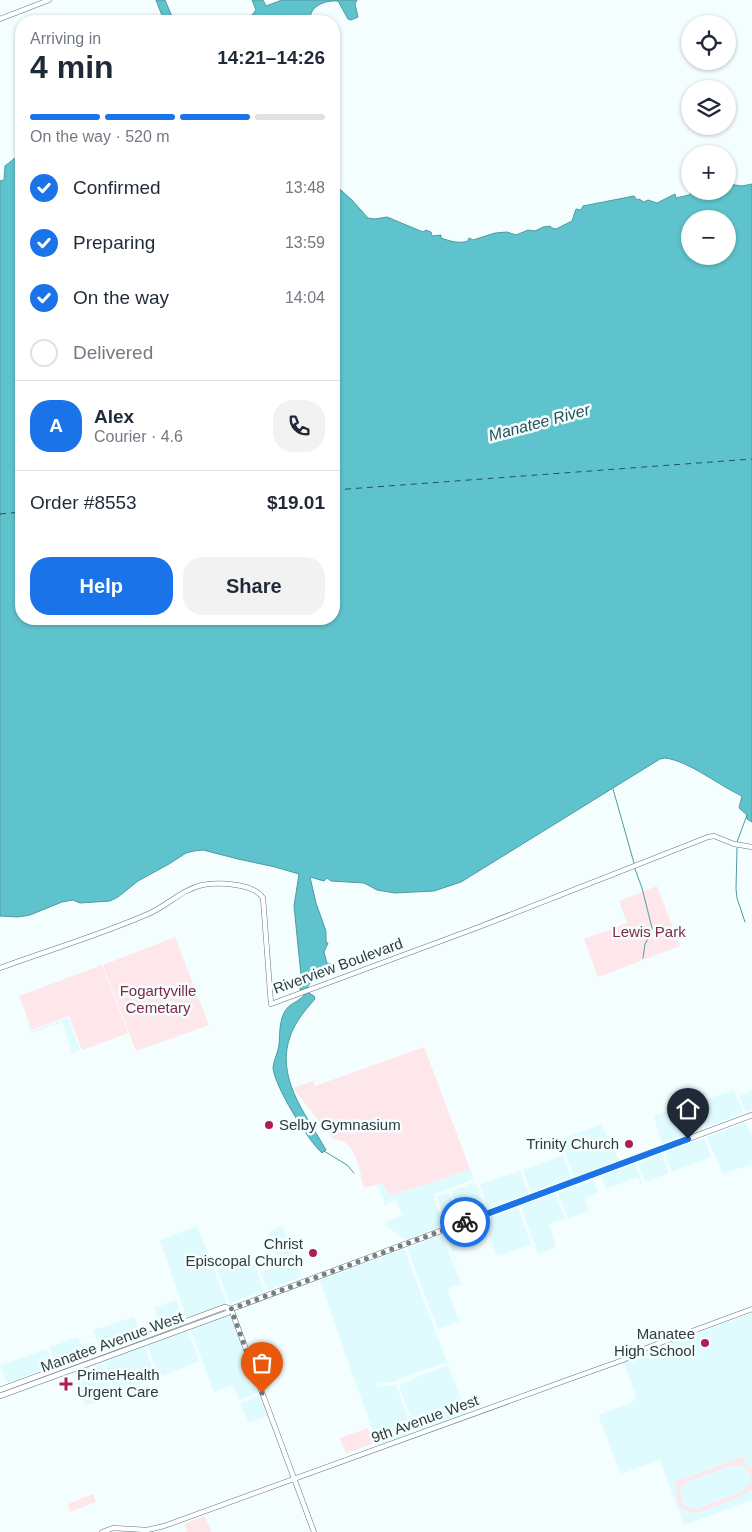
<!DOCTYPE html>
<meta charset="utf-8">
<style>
:root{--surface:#fff;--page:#f2f2f3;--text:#1f2937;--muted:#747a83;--line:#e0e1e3;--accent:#1a73e8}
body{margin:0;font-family:Arial,sans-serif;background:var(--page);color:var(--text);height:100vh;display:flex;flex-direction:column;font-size:19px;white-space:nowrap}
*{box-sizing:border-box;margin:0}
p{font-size:16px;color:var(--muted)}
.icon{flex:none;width:28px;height:28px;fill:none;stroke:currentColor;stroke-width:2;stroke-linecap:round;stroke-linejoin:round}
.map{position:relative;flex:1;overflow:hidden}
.drawer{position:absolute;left:15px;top:15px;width:325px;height:610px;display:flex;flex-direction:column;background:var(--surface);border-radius:20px;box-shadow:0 1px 4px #0004}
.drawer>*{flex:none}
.buttons{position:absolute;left:681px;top:15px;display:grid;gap:10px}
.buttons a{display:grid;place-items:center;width:55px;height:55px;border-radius:50%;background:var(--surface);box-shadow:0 1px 4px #0004;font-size:25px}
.pin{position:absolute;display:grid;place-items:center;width:42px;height:42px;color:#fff;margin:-51px -21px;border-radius:50% 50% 50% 0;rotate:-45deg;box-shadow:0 0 5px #0007}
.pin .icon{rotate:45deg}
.courier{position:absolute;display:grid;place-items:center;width:50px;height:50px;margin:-25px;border:4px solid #1a73e8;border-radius:50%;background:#fff;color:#222;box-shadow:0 1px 6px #0007}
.headline em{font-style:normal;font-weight:700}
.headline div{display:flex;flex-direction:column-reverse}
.headline{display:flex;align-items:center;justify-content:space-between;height:85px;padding:0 15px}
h1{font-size:32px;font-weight:700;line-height:38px}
.bar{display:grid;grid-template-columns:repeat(4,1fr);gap:8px 5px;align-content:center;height:60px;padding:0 15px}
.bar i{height:6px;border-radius:4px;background:var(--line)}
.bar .current{background:var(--accent)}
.bar p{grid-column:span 4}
.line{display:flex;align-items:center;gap:12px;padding:0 15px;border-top:1px solid var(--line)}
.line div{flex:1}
.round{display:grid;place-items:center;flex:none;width:52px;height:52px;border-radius:20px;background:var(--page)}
ol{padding:0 15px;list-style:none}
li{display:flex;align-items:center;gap:15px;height:55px}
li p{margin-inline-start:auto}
li .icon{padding:5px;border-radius:50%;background:var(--accent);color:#fff;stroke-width:4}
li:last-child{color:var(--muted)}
li i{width:28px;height:28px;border:2px solid var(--line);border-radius:50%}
.cta{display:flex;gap:10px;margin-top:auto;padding:10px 15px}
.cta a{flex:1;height:58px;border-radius:20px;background:var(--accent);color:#fff;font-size:20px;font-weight:700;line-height:58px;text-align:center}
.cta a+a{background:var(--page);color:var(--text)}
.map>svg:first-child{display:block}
</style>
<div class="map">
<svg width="752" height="1532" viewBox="0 0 752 1532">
<rect width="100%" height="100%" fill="#f4feff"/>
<g fill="#dffbfe">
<polygon points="25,1015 32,1031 68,1018 80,1050 72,1053 62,1022 31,1034"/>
<polygon points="734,1090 743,1113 706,1127 698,1102"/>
<polygon points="752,1091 752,1109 746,1112 739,1096"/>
<polygon points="678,1107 682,1119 698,1114 703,1128 662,1144 654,1116"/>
<polygon points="746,1122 752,1137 752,1164 723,1174 707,1137"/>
<polygon points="601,1124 619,1160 574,1177 560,1140"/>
<polygon points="704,1138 711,1157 672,1172 665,1153"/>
<polygon points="662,1154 669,1173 645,1182 638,1163"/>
<polygon points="563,1155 571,1178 531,1192 523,1170"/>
<polygon points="635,1164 642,1183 640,1184 638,1177 606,1189 601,1176"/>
<polygon points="470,1169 474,1179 435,1194 434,1200 444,1225 406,1240 385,1225 389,1220 391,1220 403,1215 395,1200 385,1205 378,1184 384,1183 390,1195 431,1183"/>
<polygon points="475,1171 480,1184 520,1171 528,1193 488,1208"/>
<polygon points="593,1180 598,1193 585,1198 589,1211 568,1218 558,1193"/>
<polygon points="475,1182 485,1210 447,1224 437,1197 449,1192 453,1204 460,1208 461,1205 455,1202 452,1191"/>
<polygon points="555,1194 565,1219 549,1224 556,1247 538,1254 521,1206"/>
<polygon points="518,1208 531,1245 497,1256 483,1220"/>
<polygon points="480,1221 487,1238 453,1252 463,1282 445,1234"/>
<polygon points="197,1226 227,1304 187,1319 160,1240"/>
<polygon points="283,1226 302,1277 267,1290 261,1273 281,1265 268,1232"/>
<polygon points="442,1235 461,1284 447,1289 459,1321 438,1329 407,1248"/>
<polygon points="404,1249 447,1362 401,1378 397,1381 375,1384 376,1387 396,1385 414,1435 379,1447 351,1370 320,1280"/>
<polygon points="252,1257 264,1291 230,1303 217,1270"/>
<polygon points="176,1300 184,1320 160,1328 154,1308"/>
<polygon points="231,1313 260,1392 239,1400 233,1385 214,1392 190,1328"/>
<polygon points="752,1313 752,1500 684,1525 660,1460 621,1474 598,1415 632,1403 636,1396 624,1363 645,1352"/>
<polygon points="134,1317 141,1335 100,1350 93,1330"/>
<polygon points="187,1329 202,1369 199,1361 159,1377 147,1344"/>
<polygon points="78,1337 82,1346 94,1342 97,1351 56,1365 50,1347"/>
<polygon points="144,1345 156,1378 116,1393 104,1360"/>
<polygon points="47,1349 54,1366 7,1383 0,1365"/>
<polygon points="101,1361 113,1395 85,1406 74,1372"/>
<polygon points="448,1365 467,1415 417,1434 400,1388 400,1384"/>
<polygon points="261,1395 269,1415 249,1423 240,1403"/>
</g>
<g fill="#fee7eb" fill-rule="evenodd">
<polygon points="657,886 680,946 598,977 584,939 627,923 619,901"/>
<polygon points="175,937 209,1025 136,1051 103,965"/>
<polygon points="102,965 128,1033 82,1050 69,1016 32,1030 19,996"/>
<path d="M424 1047 470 1169 431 1183 390 1195 383 1183 364 1188C360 1173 355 1137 334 1140L293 1088 313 1081 315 1086Z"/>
<polygon points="368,1428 373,1444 346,1453 340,1438"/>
<path d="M743 1457 745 1461 743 1462 752 1469V1489L748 1493 701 1512 692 1513 684 1510 678 1504 676 1495 678 1486H676L675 1482ZM734 1465 743 1466 750 1474 751 1483 744 1491 697 1509H690L683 1504 680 1493 682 1487 687 1482Z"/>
<polygon points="93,1494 96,1502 70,1512 68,1504"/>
<polygon points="205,1516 211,1532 187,1532 184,1524"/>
</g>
<g fill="#5ec3cc" stroke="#509aa1" fill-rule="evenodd">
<polygon points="156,0 165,0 174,21 164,21"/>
<path d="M252 0H263L266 6 282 0H357L355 4 358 17 351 20 348 19 338 1C325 0 309 6 310 21H292L283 18 277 21H247L256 10Z"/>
<path d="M21 154V619H334V184L352 200 368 218 375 219 387 217 423 232 426 230 431 232 432 236 441 235V238C450 241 458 244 468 241L469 238 473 240 495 233 507 232 516 235 528 230 535 231 543 227 550 226 552 228 556 229 572 221 576 209 581 210 583 206 634 196 637 200 639 199 644 202 648 200 657 203 675 194 676 198 689 195 694 191H728V184L742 186 752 184V822L747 819V815L739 808 742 796C718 785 689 761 665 758L660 759 461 882 434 891 395 893 377 890 364 883 331 881 327 878 324 881 310 877 316 903 326 931V942L328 943 324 952 327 963 331 964V967H327L324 978 310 983 307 988 309 993 314 996 315 999C306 1009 296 1021 291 1034 274 1077 306 1114 326 1150L322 1153C309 1142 273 1084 273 1067 274 1060 278 1052 279 1045 280 1034 279 1021 285 1011 290 1003 299 1002 305 994L303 990H300L301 975 294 906 299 874 275 867 238 859 203 850 194 851 186 853 169 864 138 881 118 897 110 901 80 903 73 900 62 902 30 915 18 917 0 916V181L4 180 5 166 15 158ZM690 219H728V256H690Z"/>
</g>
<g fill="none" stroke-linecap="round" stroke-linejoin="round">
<g stroke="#509aa1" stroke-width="1">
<polyline points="613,789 634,863"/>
<polyline points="737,842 747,815"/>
<polyline points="737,848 736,889 737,898 745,922"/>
<polyline points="635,869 642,888 652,928 651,934 645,944 643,958"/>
<polyline points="324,1151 347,1165 354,1173"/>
</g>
<g stroke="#265357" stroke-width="1" stroke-dasharray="6 5" stroke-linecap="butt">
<polyline points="334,490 752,459"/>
<polyline points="0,514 21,512"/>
</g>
<g stroke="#607779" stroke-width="5.5">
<g id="tertiary">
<polyline points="0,19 49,0"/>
<path d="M0 968C49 950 100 935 148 914 167 906 181 890 202 885 217 882 254 883 263 898L271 1004 479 927 708 837 714 836 734 844 752 847"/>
<polyline points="231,1309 314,1532"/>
<polyline points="102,1532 113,1528 147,1530 164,1526 581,1375 623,1360 641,1350 752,1309"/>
</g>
</g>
<g stroke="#607779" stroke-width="6">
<g id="secondary">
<polyline points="0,1390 225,1307 231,1309"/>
<polyline points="0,1396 227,1313 231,1309 752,1115"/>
</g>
</g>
<use href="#tertiary" stroke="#fff" stroke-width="4.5"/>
<use href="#secondary" stroke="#fff" stroke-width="5"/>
</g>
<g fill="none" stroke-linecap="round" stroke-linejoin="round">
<polyline stroke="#757f80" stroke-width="5" stroke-dasharray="0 9" points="262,1393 231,1309 465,1222"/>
<polyline stroke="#1a73e8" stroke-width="6" points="465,1222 688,1139"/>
</g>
<g fill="#af1e53" stroke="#f4feff" stroke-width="2">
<circle cx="269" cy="1125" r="5"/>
<circle cx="629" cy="1144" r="5"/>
<circle cx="313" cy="1253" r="5"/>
<circle cx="705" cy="1343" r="5"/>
<path d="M63.5 1376.5h5v5h5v5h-5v5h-5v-5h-5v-5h5z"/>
</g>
<g text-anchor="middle" stroke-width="5" stroke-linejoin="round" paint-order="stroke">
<g font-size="15" fill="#822843" stroke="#f4feff">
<text x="649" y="937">Lewis Park</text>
<text x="158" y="996">Fogartyville<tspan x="158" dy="17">Cemetary</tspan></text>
</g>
<g font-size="15" fill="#313b3c" stroke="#f4feff">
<text transform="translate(338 966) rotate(-20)" y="5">Riverview Boulevard</text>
<text transform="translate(112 1342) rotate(-20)" y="5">Manatee Avenue West</text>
<text transform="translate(425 1419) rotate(-20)" y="5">9th Avenue West</text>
</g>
<g font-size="15" fill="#313b3c" stroke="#f4feff" text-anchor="end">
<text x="279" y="1130" text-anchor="start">Selby Gymnasium</text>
<text x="619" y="1149">Trinity Church</text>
<text x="303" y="1249">Christ<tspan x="303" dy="17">Episcopal Church</tspan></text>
<text x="695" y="1339">Manatee<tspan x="695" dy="17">High School</tspan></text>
<text x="77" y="1380" text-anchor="start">PrimeHealth<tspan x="77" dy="17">Urgent Care</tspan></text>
</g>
<g font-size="16" font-style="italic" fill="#265357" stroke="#f4feff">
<text transform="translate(539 422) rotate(-15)" y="6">Manatee River</text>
</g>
</g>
</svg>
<div class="buttons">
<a><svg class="icon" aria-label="locate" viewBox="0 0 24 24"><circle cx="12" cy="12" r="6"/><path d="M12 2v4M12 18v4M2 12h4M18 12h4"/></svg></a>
<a><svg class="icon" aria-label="layers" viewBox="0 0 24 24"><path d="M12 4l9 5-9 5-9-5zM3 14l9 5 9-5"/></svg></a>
<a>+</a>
<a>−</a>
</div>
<div class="pin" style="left:262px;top:1393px;background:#ea580c"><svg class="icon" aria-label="bag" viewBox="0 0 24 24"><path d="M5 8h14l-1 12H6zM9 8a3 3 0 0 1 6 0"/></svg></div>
<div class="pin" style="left:688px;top:1139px;background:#1f2937"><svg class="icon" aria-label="home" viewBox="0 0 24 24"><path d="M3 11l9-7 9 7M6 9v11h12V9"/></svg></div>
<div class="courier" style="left:465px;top:1222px"><svg class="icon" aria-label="bike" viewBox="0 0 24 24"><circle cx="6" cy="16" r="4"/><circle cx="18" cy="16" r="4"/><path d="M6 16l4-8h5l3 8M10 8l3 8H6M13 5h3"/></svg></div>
<section class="drawer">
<div class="headline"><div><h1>4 min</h1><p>Arriving in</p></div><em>14:21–14:26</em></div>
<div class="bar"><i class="current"></i><i class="current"></i><i class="current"></i><i></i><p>On the way · 520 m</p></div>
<ol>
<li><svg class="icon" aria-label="check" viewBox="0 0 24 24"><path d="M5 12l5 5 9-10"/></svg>Confirmed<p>13:48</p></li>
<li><svg class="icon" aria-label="check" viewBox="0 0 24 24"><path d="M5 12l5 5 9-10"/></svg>Preparing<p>13:59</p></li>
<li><svg class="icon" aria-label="check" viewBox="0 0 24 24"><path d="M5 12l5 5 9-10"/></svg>On the way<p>14:04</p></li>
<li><i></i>Delivered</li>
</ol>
<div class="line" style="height:90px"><b class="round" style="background:var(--accent);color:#fff">A</b><div><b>Alex</b><p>Courier · 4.6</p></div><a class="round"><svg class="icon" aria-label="phone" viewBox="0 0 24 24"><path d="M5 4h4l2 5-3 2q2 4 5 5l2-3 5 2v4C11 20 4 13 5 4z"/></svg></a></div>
<div class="line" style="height:65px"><div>Order #8553</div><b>$19.01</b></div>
<div class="cta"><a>Help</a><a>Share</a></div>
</section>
</div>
